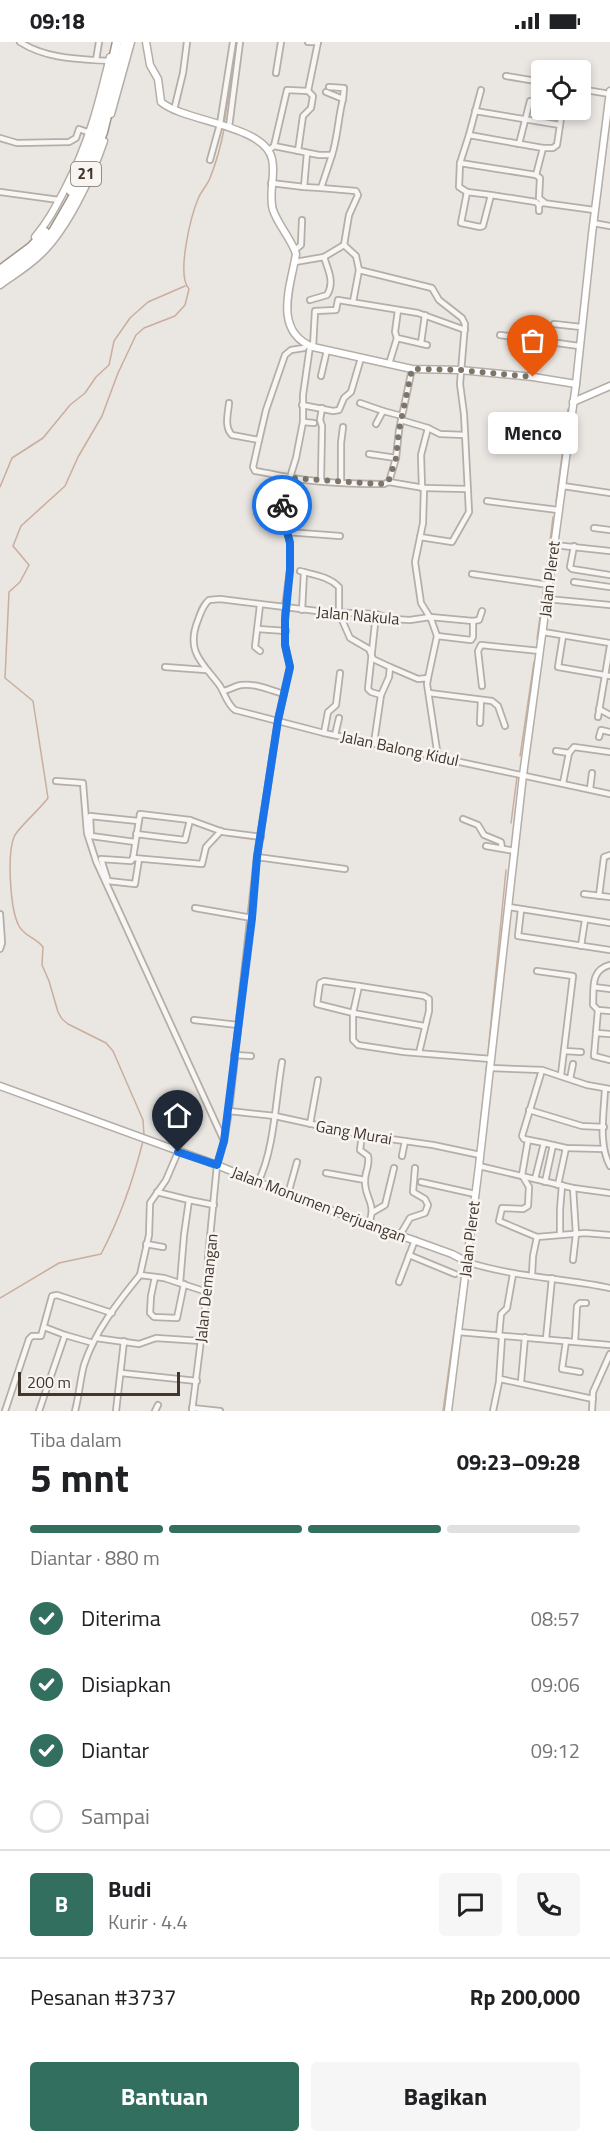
<!DOCTYPE html>
<html lang="id">
<meta charset="utf-8">
<style>
:root{--surface:#fff;--page:#f6f6f6;--text:#202124;--muted:#757577;--line:#e0e0e0;--accent:#326f5f}
body{margin:0;font-family:"Titillium Web",sans-serif;background:var(--page);color:var(--text);height:100vh;display:flex;flex-direction:column;font-size:22px;white-space:nowrap}
*{box-sizing:border-box;margin:0}
p{font-size:20px;color:var(--muted)}
.icon{flex:none;width:33px;height:33px;fill:none;stroke:currentColor;stroke-width:2;stroke-linecap:round;stroke-linejoin:round}
.map{position:relative;height:1369px;overflow:hidden}
.side{display:flex;flex-direction:column;background:var(--surface);flex:1}
.side>*{flex:none}
.buttons{position:absolute;left:531px;top:18px;display:grid;gap:12px}
.buttons a{display:grid;place-items:center;width:60px;height:60px;border-radius:6px;background:var(--surface);box-shadow:0 3px 9px #0003;font-size:30px}
.scale{position:absolute;left:18px;bottom:15px;width:162px;box-sizing:border-box;padding-left:6px;border:3px solid #42362a;border-top:0;font-size:16px;line-height:21px;white-space:nowrap;color:#42362a;-webkit-text-stroke:4px #f7f4f1;paint-order:stroke}
.pin{position:absolute;display:grid;place-items:center;width:51px;height:51px;color:#fff;margin:-62px -26px;border-radius:50% 50% 50% 0;rotate:-45deg;box-shadow:0 0 6px #0007}
.pin .icon{rotate:45deg}
.courier{position:absolute;display:grid;place-items:center;width:60px;height:60px;margin:-30px;border:4px solid #1a73e8;border-radius:50%;background:#fff;color:#222;box-shadow:0 2px 8px #0007}
.bubble{position:absolute;height:42px;border-radius:6px;background:var(--surface);box-shadow:0 3px 9px #0003;font-size:20px;font-weight:700;line-height:42px;text-align:center}
.headline em{font-style:normal;font-weight:700}
.headline div{display:flex;flex-direction:column-reverse}
.headline{display:flex;align-items:center;justify-content:space-between;height:102px;padding:0 30px}
h1{font-size:39px;font-weight:700;line-height:45px}
.bar{display:grid;grid-template-columns:repeat(4,1fr);gap:9px 6px;align-content:center;height:72px;padding:0 30px}
.bar i{height:8px;border-radius:4px;background:var(--line)}
.bar .on{background:var(--accent)}
.bar p{grid-column:span 4}
.line{display:flex;align-items:center;gap:15px;padding:0 30px;border-top:2px solid var(--line)}
.line div{flex:1}
.round{display:grid;place-items:center;flex:none;width:63px;height:63px;border-radius:6px;background:var(--page)}
ol{padding:0 30px;list-style:none}
li{display:flex;align-items:center;gap:18px;height:66px}
li p{margin-inline-start:auto}
li .icon{padding:6px;border-radius:50%;background:var(--accent);color:#fff;stroke-width:4}
li:last-child{color:var(--muted)}
li i{width:33px;height:33px;border:3px solid var(--line);border-radius:50%}
.cta{display:flex;gap:12px;margin-top:auto;padding:12px 30px}
.cta a{flex:1;height:69px;border-radius:6px;background:var(--accent);color:#fff;font-size:24px;font-weight:700;line-height:69px;text-align:center}
.cta a+a{background:var(--page);color:var(--text)}
.status{display:flex;justify-content:space-between;align-items:center;height:42px;padding:0 30px;background:var(--surface);direction:ltr}
.status svg{height:16px;fill:currentColor}
.map>svg:first-child{display:block}
</style>
<div class="status"><b>09:18</b><svg viewBox="0 0 49 12"><path d="M0 12V9h3v3zM5 12V6h3v6zM10 12V3h3v9zM15 12V0h3v12zM26 1h20v11H26zM47 4h2v5h-2z"/></svg></div>
<div class="map">
<svg width="610" height="1369" viewBox="0 0 610 1369">
<rect width="100%" height="100%" fill="#eae6e2"/>
<g fill="none" stroke-linecap="round" stroke-linejoin="round">
<g stroke="#caae9d" stroke-width="1.5">
<polyline points="224,82 237,0"/>
<polyline points="598,346 610,340"/>
<polyline points="0,445 12,416 43,396 70,363 85,351 96,335 109,323 114,299 130,276 148,260 185,244"/>
<polyline points="556,460 568,367"/>
<polyline points="545,540 553,475"/>
<polyline points="537,597 544,544"/>
<polyline points="520,714 534,620"/>
<polyline points="511,781 517,735"/>
<polyline points="488,1011 506,828"/>
<path d="M144 1094 143 1078 113 1009 106 1001 68 982 62 977 58 970 49 939 42 923 43 905C36 896 24 894 19 884 10 868 7 812 14 795 16 788 41 766 48 756L33 659 5 636 9 550 20 540 29 523 13 504 21 484 65 444 78 415 102 374 118 331 136 293 144 286 175 274 185 263 189 247C176 233 191 174 198 157 201 149 207 144 210 136 216 121 221 103 224 87"/>
<polyline points="478,1103 487,1020"/>
<polyline points="465,1212 466,1202"/>
<path d="M0 1256 59 1221 101 1212C120 1176 133 1139 143 1099"/>
<polyline points="443,1369 463,1225"/>
</g>
<g stroke="#b4aea7" stroke-width="8">
<g id="street">
<path d="M20 0C46 17 79 17 109 19"/>
<polyline points="308,0 318,0"/>
<polyline points="96,18 99,0"/>
<polyline points="276,31 281,0"/>
<polyline points="506,34 542,40"/>
<polyline points="329,45 344,46 343,57"/>
<polyline points="580,47 610,52"/>
<polyline points="308,49 318,0"/>
<path d="M326 50 343 57C338 76 338 94 332 113"/>
<polyline points="174,68 183,31 187,0"/>
<polyline points="475,69 560,83 557,103 553,106 543,106"/>
<polyline points="560,83 562,68"/>
<polyline points="229,85 240,0"/>
<polyline points="469,93 481,48"/>
<polyline points="0,96 17,101 69,100 76,96 79,87 90,91"/>
<polyline points="519,102 530,59 542,59"/>
<polyline points="274,104 287,48 308,49 313,54 311,66 303,74 298,109"/>
<polyline points="269,108 274,104 319,113 332,113 321,146 356,149 358,153 349,173 344,203"/>
<polyline points="307,111 304,145 321,146"/>
<polyline points="210,118 220,82 233,0"/>
<polyline points="460,121 469,93 543,106 536,133 540,136 539,156 544,160 539,163"/>
<polyline points="271,141 304,145"/>
<polyline points="0,150 59,158"/>
<polyline points="467,150 459,145 460,121 536,133"/>
<polyline points="491,153 467,150 461,181 480,185 483,184 491,153 536,160 539,163 539,169"/>
<polyline points="543,161 594,168"/>
<polyline points="593,181 610,184"/>
<polyline points="344,203 356,214 359,228 432,246 439,258 462,276 465,282 460,342 464,372 469,470 452,500 420,495"/>
<polyline points="295,208 301,203 302,178"/>
<polyline points="295,220 324,215 344,203"/>
<path d="M310 258 327 253C335 240 328 228 324 215"/>
<polyline points="353,260 359,228"/>
<polyline points="398,268 395,290 397,296 427,303"/>
<polyline points="554,282 581,285"/>
<polyline points="500,293 579,304"/>
<polyline points="421,301 425,273"/>
<path d="M310 304 303 353V380L296 416 283 458 282 467 290 501V528L285 565 220 557 209 558C203 563 201 570 198 578 185 610 203 621 220 644 225 652 227 662 235 668L324 691 610 752"/>
<polyline points="313,305 315,269 336,268 338,258 418,271 465,288"/>
<polyline points="389,322 397,296"/>
<polyline points="321,334 327,308"/>
<path d="M229 361C228 372 224 385 232 393L259 398 253 425 255 429C268 431 280 434 293 436 322 441 354 442 384 442L389 440 424 446 423 481 415 520 421 561 431 577 437 594 428 636"/>
<polyline points="360,361 383,369"/>
<polyline points="302,363 333,369 339,368 344,356 351,350 361,316"/>
<polyline points="401,378 428,386 421,413 422,446"/>
<polyline points="303,380 314,381"/>
<polyline points="376,382 383,369 402,374"/>
<polyline points="428,386 440,392 465,393"/>
<polyline points="259,398 266,368 285,313 291,308 304,306 307,302"/>
<polyline points="369,412 396,416"/>
<polyline points="321,438 322,384 320,378 322,366"/>
<polyline points="341,440 341,401 343,385"/>
<polyline points="389,440 396,416 399,388 412,327"/>
<polyline points="563,444 610,451"/>
<polyline points="424,446 467,447"/>
<polyline points="487,459 558,468"/>
<polyline points="594,486 610,488"/>
<polyline points="287,490 340,494"/>
<polyline points="554,503 610,509"/>
<polyline points="574,504 570,525 572,527 610,533"/>
<path d="M300 529C314 533 328 534 339 545V571L350 596 369 607 373 617 390 625"/>
<polyline points="472,532 549,543"/>
<polyline points="574,540 610,545"/>
<polyline points="547,557 610,563"/>
<polyline points="260,563 255,605 260,609"/>
<polyline points="302,568 304,530"/>
<polyline points="376,572 368,647 371,650 381,653"/>
<polyline points="258,587 286,589"/>
<polyline points="543,590 610,601"/>
<polyline points="437,594 471,598 473,595 473,579"/>
<polyline points="563,594 558,625 610,634"/>
<polyline points="165,625 206,628"/>
<polyline points="482,644 478,609 481,603 540,609"/>
<path d="M223 649C230 648 234 644 241 643 255 641 270 648 284 652"/>
<polyline points="429,651 492,659 498,664 505,684"/>
<polyline points="599,667 610,673"/>
<polyline points="598,675 610,604"/>
<polyline points="480,681 481,658"/>
<polyline points="324,691 328,670 336,663 340,631"/>
<polyline points="335,693 339,676"/>
<polyline points="599,695 601,688 610,690"/>
<polyline points="374,701 381,653 389,635 390,625 418,637 428,636 427,642 438,715"/>
<polyline points="556,709 569,711"/>
<polyline points="56,739 83,741 87,791 96,819 224,1099"/>
<polyline points="563,741 569,711 574,705 610,710"/>
<polyline points="590,747 592,731"/>
<polyline points="463,777 478,783 484,793 501,800 502,806"/>
<polyline points="221,789 206,805 202,822 133,816 140,772 190,778 223,790 261,795"/>
<polyline points="136,792 185,798 190,778"/>
<polyline points="135,800 91,794 90,774 138,779"/>
<polyline points="486,804 515,809"/>
<polyline points="257,815 345,827"/>
<polyline points="133,816 131,819 101,817 108,839 135,842 139,817"/>
<polyline points="584,852 610,855"/>
<polyline points="599,854 604,815 610,813"/>
<polyline points="509,865 610,881"/>
<polyline points="195,866 252,876"/>
<polyline points="521,868 518,894 610,908"/>
<polyline points="0,872 2,901 0,907"/>
<polyline points="581,904 585,878"/>
<path d="M610 923C590 928 594 946 593 963L598 968 610 969"/>
<polyline points="537,929 573,934 561,1033"/>
<polyline points="359,944 424,954 429,957 429,969 419,1011"/>
<polyline points="594,945 610,947"/>
<polyline points="598,968 594,1014 610,1018"/>
<polyline points="194,978 238,983"/>
<polyline points="424,984 353,971 359,944 324,939 320,941 317,962 353,971 353,998 358,1003 404,1010 491,1017"/>
<polyline points="596,991 610,992"/>
<polyline points="564,1009 581,1010"/>
<polyline points="234,1013 251,1014"/>
<polyline points="490,1026 542,1028 587,1043 610,1047"/>
<polyline points="542,1028 522,1094 524,1097 544,1101"/>
<polyline points="570,1037 573,1022"/>
<path d="M605 1047C604 1071 598 1102 610 1124"/>
<polyline points="529,1068 582,1084 604,1085"/>
<polyline points="229,1069 275,1074 362,1093 433,1103 480,1113"/>
<polyline points="310,1082 318,1038"/>
<path d="M362 1093 360 1108 368 1114C370 1124 365 1129 365 1138 364 1156 377 1161 369 1181"/>
<polyline points="528,1098 522,1133 529,1145 528,1164 523,1167 502,1166 499,1179 537,1195 585,1191 610,1193"/>
<polyline points="402,1114 405,1099"/>
<polyline points="479,1124 573,1146 610,1151"/>
<polyline points="326,1131 365,1138"/>
<polyline points="535,1137 544,1101 566,1106 604,1107"/>
<path d="M258 1140C274 1110 276 1055 282 1020"/>
<polyline points="421,1140 475,1152"/>
<polyline points="545,1140 553,1103"/>
<polyline points="558,1143 566,1106"/>
<polyline points="157,1150 189,1158 184,1193 180,1241"/>
<polyline points="288,1152 297,1120"/>
<polyline points="189,1158 214,1163"/>
<polyline points="373,1170 385,1163 394,1126"/>
<polyline points="560,1192 560,1168 562,1143"/>
<polyline points="400,1193 410,1176 425,1171 428,1163 425,1157 413,1150 415,1126"/>
<polyline points="146,1202 163,1205"/>
<polyline points="409,1213 455,1232"/>
<polyline points="573,1218 576,1192 573,1146"/>
<path d="M467 1220C513 1235 563 1236 610 1246"/>
<polyline points="140,1233 149,1193 150,1161 166,1138 178,1110"/>
<polyline points="532,1233 533,1214 537,1195"/>
<polyline points="155,1235 151,1254 150,1271 154,1275 177,1276 184,1242"/>
<polyline points="399,1240 415,1198"/>
<polyline points="44,1285 65,1293"/>
<polyline points="458,1290 610,1303"/>
<polyline points="499,1294 501,1272 507,1266 513,1232"/>
<polyline points="96,1296 139,1302 156,1296 201,1299"/>
<polyline points="546,1297 552,1236"/>
<polyline points="566,1299 562,1327 580,1330"/>
<polyline points="575,1299 577,1264 580,1261 586,1261"/>
<polyline points="121,1331 197,1339"/>
<polyline points="500,1337 593,1357"/>
<polyline points="521,1340 525,1295"/>
<polyline points="192,1366 220,1369"/>
<polyline points="5,1369 29,1297 32,1294 41,1294 52,1254 57,1253 112,1271"/>
<polyline points="39,1369 65,1293 93,1301"/>
<path d="M75 1369C79 1354 80 1338 84 1323 95 1289 118 1260 140 1233L164 1236 207 1250"/>
<polyline points="116,1369 124,1299"/>
<polyline points="155,1369 158,1363"/>
<polyline points="192,1369 207,1250 208,1216 217,1123 224,1099 229,1069 257,815 278,678 290,625 285,603 285,565 325,570 376,572 392,577 410,578 430,575 473,579 479,578 482,569"/>
<polyline points="493,1369 499,1340 502,1295"/>
<polyline points="592,1369 593,1350 610,1312"/>
</g>
</g>
<g stroke="#b4aea7" stroke-width="9">
<g id="secondary">
<path d="M146 0 150 23 158 37 161 60C185 80 265 83 272 117 276 133 268 151 273 168 278 183 292 198 296 212 291 243 272 289 313 305L412 327 460 328 533 335 576 342"/>
<polyline points="111,72 131,0"/>
<path d="M35 195C48 180 56 164 65 147 89 101 98 64 110 15"/>
<path d="M0 243C14 233 29 224 41 212 68 186 92 134 104 99"/>
<polyline points="573,360 610,344"/>
<polyline points="0,1044 217,1123 294,1155 452,1212 467,1220"/>
<polyline points="448,1369 479,1124 523,733 576,342 592,192 610,49"/>
</g>
</g>
<g stroke="#a19489" stroke-width="11">
<g id="highway">
<polyline points="71,149 97,88 117,0"/>
<polyline points="0,228 31,205 45,190"/>
<polyline points="0,236 36,209 54,188 88,129 103,90 125,0"/>
</g>
</g>
<use href="#street" stroke="#f8f6f5" stroke-width="4.5"/>
<use href="#secondary" stroke="#fff" stroke-width="6"/>
<use href="#highway" stroke="#fff" stroke-width="8"/>
</g>
<g fill="none" stroke-linecap="round" stroke-linejoin="round">
<polyline stroke="#7d746a" stroke-width="6" stroke-dasharray="0 10.8" points="282,463 291,436 379,442 388,441 396,416 399,388 412,327 460,328 533,335"/>
<polyline stroke="#1a73e8" stroke-width="8" points="178,1110 217,1123 224,1099 252,876 257,815 278,678 290,625 285,603 285,578 290,528 290,501 283,475 282,463"/>
</g>
<g text-anchor="middle" stroke-width="5" stroke-linejoin="round" paint-order="stroke">
<rect fill="#f7f4f1" stroke="#786f66" stroke-width="1.5" x="71" y="120" width="30" height="24" rx="4.5"/>
<g font-size="15" font-weight="bold" fill="#42362a">
<text x="86" y="137">21</text>
</g>
<g font-size="16" fill="#42362a" stroke="#f7f4f1">
<text transform="translate(549 537) rotate(-83)" y="6">Jalan Pleret</text>
<text transform="translate(358 573) rotate(5)" y="6">Jalan Nakula</text>
<text transform="translate(400 706) rotate(12)" y="6">Jalan Balong Kidul</text>
<text transform="translate(354 1090) rotate(10)" y="6">Gang Murai</text>
<text transform="translate(319 1162) rotate(21)" y="6">Jalan Monumen Perjuangan</text>
<text transform="translate(469 1197) rotate(-83)" y="6">Jalan Pleret</text>
<text transform="translate(206 1246) rotate(-84)" y="6">Jalan Demangan</text>
</g>
</g>
</svg>
<div class="buttons">
<a><svg class="icon" aria-label="locate" viewBox="0 0 24 24"><circle cx="12" cy="12" r="6"/><path d="M12 2v4M12 18v4M2 12h4M18 12h4"/></svg></a>
</div>
<div class="scale">200 m</div>
<div class="pin" style="left:533px;top:335px;background:#ea580c"><svg class="icon" aria-label="bag" viewBox="0 0 24 24"><path d="M5 8h14l-1 12H6zM9 8a3 3 0 0 1 6 0"/></svg></div>
<div class="pin" style="left:178px;top:1110px;background:#1f2937"><svg class="icon" aria-label="home" viewBox="0 0 24 24"><path d="M3 11l9-7 9 7M6 9v11h12V9"/></svg></div>
<div class="courier" style="left:282px;top:463px"><svg class="icon" aria-label="bike" viewBox="0 0 24 24"><circle cx="6" cy="16" r="4"/><circle cx="18" cy="16" r="4"/><path d="M6 16l4-8h5l3 8M10 8l3 8H6M13 5h3"/></svg></div>
<div class="bubble" style="left:488px;top:370px;width:90px">Menco</div>
</div>
<section class="side">
<div class="headline"><div><h1>5 mnt</h1><p>Tiba dalam</p></div><em>09:23–09:28</em></div>
<div class="bar"><i class="on"></i><i class="on"></i><i class="on"></i><i></i><p>Diantar · 880 m</p></div>
<ol>
<li><svg class="icon" aria-label="check" viewBox="0 0 24 24"><path d="M5 12l5 5 9-10"/></svg>Diterima<p>08:57</p></li>
<li><svg class="icon" aria-label="check" viewBox="0 0 24 24"><path d="M5 12l5 5 9-10"/></svg>Disiapkan<p>09:06</p></li>
<li><svg class="icon" aria-label="check" viewBox="0 0 24 24"><path d="M5 12l5 5 9-10"/></svg>Diantar<p>09:12</p></li>
<li><i></i>Sampai</li>
</ol>
<div class="line" style="height:108px"><b class="round" style="background:var(--accent);color:#fff">B</b><div><b>Budi</b><p>Kurir · 4.4</p></div><a class="round"><svg class="icon" aria-label="chat" viewBox="0 0 24 24"><path d="M4 5h16v11H9l-5 4z"/></svg></a><a class="round"><svg class="icon" aria-label="phone" viewBox="0 0 24 24"><path d="M5 4h4l2 5-3 2q2 4 5 5l2-3 5 2v4C11 20 4 13 5 4z"/></svg></a></div>
<div class="line" style="height:78px"><div>Pesanan #3737</div><b>Rp 200,000</b></div>
<div class="cta"><a>Bantuan</a><a>Bagikan</a></div>
</section>
